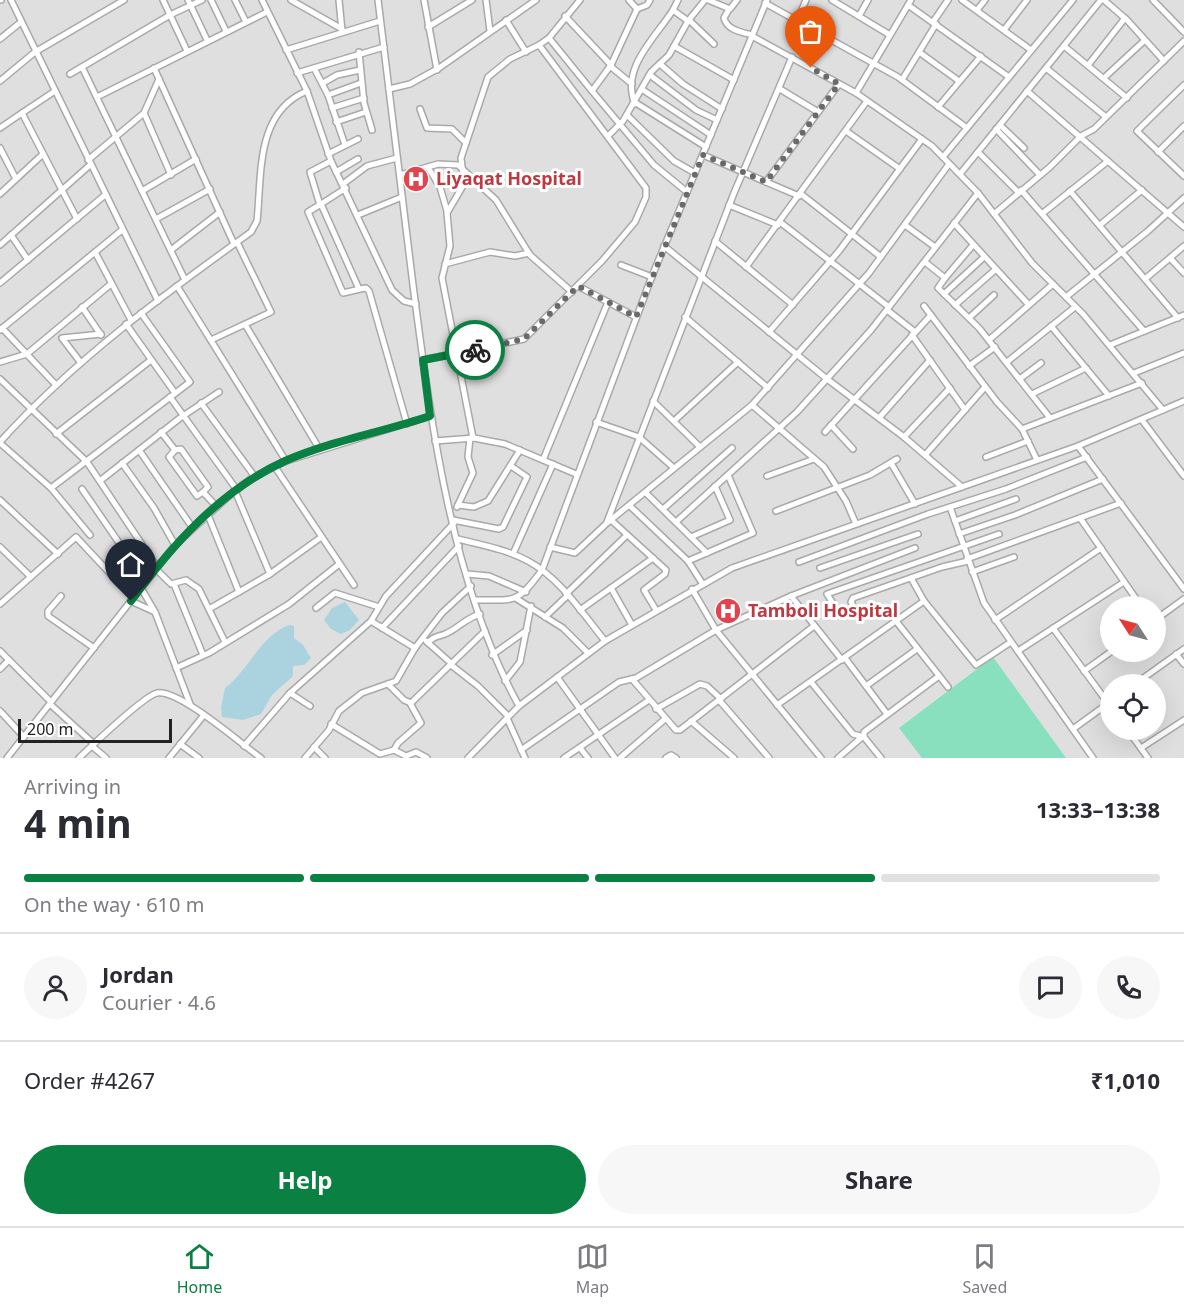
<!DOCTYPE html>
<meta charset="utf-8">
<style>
:root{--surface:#fff;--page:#f7f7f7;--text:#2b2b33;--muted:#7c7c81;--line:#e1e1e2;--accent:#0b8043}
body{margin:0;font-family:"Noto Sans",sans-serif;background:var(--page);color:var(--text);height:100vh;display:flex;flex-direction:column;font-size:22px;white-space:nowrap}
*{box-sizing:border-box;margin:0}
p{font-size:20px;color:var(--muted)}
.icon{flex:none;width:33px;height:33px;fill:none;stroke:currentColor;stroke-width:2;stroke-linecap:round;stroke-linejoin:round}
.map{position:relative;height:758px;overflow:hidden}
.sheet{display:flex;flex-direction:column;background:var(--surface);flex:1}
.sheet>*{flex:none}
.needle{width:39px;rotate:306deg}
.buttons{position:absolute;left:1100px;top:596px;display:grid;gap:12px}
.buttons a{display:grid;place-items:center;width:66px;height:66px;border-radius:50%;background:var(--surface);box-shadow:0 6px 24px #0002;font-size:30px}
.scale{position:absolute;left:18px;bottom:15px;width:154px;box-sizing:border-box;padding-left:6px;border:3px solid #222;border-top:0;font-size:16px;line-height:21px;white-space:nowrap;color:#222;-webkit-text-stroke:4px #fff;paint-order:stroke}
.pin{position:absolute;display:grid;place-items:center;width:51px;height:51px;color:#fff;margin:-62px -26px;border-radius:50% 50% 50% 0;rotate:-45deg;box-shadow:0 0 6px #0007}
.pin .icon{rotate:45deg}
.courier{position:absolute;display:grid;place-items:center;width:60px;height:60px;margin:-30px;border:4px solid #0b8043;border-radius:50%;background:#fff;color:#222;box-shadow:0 2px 8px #0007}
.summary em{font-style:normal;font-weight:700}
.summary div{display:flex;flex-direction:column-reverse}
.summary{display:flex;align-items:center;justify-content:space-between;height:102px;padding:0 24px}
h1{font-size:39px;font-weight:700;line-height:45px}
.bar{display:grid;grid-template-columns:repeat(4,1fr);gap:9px 6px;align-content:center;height:72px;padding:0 24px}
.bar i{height:8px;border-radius:4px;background:var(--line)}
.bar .on{background:var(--accent)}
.bar p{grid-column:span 4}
.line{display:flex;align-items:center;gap:15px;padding:0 24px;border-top:2px solid var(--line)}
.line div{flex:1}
.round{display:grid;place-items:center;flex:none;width:63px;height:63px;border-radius:32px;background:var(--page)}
.cta{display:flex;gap:12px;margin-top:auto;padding:12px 24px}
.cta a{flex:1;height:69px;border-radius:36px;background:var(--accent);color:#fff;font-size:24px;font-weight:700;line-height:69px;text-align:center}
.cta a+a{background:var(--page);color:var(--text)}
.menu{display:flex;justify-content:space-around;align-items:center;height:84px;border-top:2px solid var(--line);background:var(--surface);font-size:16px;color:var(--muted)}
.menu a{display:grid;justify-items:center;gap:3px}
.menu .on{color:var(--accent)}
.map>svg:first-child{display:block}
</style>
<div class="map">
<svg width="1184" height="758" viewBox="0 0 1184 758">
<rect width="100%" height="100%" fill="#f2efe9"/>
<path fill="#e0dfdf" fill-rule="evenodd" d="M0 0H1184V758H0ZM1110 606H1155V651H1110ZM1110 684H1155V729H1110Z"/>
<polygon fill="#88e0be" points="993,657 1066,758 922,758 899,728"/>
<g fill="#aad3df">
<polygon points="345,602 359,620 350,630 341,634 331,629 324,620 332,608"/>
<path d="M289 625 294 626V638L303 645 311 658 304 665 293 666V676L272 695 261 714 243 720 222 717 221 707 225 688C249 670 259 637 289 625Z"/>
</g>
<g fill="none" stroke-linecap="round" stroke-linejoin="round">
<g stroke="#a9a9a9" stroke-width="8">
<g id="minor">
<polyline points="0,0 1,0"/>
<polyline points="11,0 158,301"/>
<polyline points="163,0 187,51"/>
<polyline points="188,0 207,40"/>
<polyline points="211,0 226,31"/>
<polyline points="235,0 246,22"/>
<polyline points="262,0 307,91 331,161 392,290 404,301 416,304"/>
<polyline points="291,0 342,29"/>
<polyline points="339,0 342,31"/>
<path d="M378 0C390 95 402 190 413 285 431 423 451 583 519 706L605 641 732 568 1078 446 1184 401"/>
<polyline points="424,0 437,70"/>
<polyline points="486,0 490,31"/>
<polyline points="678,0 673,10 688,21"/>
<polyline points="708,0 730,9 737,0"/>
<polyline points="832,0 890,35"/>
<polyline points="962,0 1031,50"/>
<polyline points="1104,0 1127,20 1164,61"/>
<polyline points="1153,0 1184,32"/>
<polyline points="765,3 898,77 967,128"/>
<polyline points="908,5 1009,77"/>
<polyline points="637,9 647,5 650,0"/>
<path d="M729 9 724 18C727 30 741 32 752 35"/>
<polyline points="977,10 985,0"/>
<polyline points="565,16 611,65 592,91 549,38 580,0"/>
<polyline points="859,16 868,0"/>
<polyline points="506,20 526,52"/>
<polyline points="689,20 714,44"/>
<polyline points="797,21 806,0"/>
<polyline points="933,22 948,0"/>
<polyline points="428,27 472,0"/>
<polyline points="1004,30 1027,0"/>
<polyline points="752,36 856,93 932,146 978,193 1032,263 1083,314 1163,410"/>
<polyline points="0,39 21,22"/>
<polyline points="674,46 734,80"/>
<polyline points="1064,46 1127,98"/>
<polyline points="286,50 380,21"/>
<polyline points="359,52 364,103 372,130"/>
<polyline points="919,52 959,81"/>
<polyline points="660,64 683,84 722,109"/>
<polyline points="1089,64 1125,18"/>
<polyline points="611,65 637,9 629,0"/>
<polyline points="610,66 632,84"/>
<polyline points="82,67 185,280"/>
<polyline points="154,68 234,244"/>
<polyline points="314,68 328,95 345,145"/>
<polyline points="1046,68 1106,117"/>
<polyline points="297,73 384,47"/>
<polyline points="70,74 170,15 202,0"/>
<polyline points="650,75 696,110 717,120"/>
<polyline points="1105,77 1145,40"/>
<polyline points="902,80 936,24"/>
<polyline points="0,81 35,52 124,0"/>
<polyline points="323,83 337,75 360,70"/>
<polyline points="1184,85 1137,131 1184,176"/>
<polyline points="389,89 410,84 439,68 536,0"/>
<polyline points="780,89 818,112"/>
<polyline points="643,90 711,135"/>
<polyline points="55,91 22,113 77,219"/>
<polyline points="592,91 654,165 687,192"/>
<polyline points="1027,91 1184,227"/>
<polyline points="856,93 911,0"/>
<polyline points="328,95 361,83"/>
<polyline points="97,97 267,12"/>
<polyline points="636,103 706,147"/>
<path d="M635 104C620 68 656 37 673 10"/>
<polyline points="938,107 981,56"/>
<polyline points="332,108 364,98"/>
<polyline points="420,109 427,128 452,129 466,143"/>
<polyline points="144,113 159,79"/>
<polyline points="627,115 674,161 695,173"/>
<polyline points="336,122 366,112"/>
<polyline points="1000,125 1024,148"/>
<polyline points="0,128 22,113"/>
<polyline points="996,129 1040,175"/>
<polyline points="846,131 900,169"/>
<polyline points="608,136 623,121 651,72 669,55 688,21 705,0"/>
<polyline points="0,148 16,179"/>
<polyline points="978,152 1018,192"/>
<polyline points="1158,152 1184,126"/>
<polyline points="328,154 358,139"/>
<polyline points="703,155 799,196"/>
<polyline points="943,157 1073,0"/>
<polyline points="88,160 144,113 171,175"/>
<polyline points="429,169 440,187 447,211"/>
<polyline points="336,172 358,159"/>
<polyline points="960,174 1101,0"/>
<polyline points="400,175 438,164 458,165 496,200 530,255 572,292"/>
<polyline points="766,182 839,84"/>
<polyline points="343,184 367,166 397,158"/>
<polyline points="346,188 321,204 359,289 366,288 369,291 407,424"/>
<polyline points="1021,190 1144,331"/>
<polyline points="142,191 196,159"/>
<polyline points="1070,191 1178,318"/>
<polyline points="0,194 43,154"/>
<polyline points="801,194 881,257"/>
<polyline points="321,204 308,212 343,293 360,289"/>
<polyline points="320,205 310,172 331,161"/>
<polyline points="729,205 778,225"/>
<polyline points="1043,213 1108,161"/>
<polyline points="994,214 1050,167 1081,136 1094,129 1184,41"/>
<polyline points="358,215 402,197"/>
<polyline points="156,219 210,189"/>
<polyline points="780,222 889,307"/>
<polyline points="954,223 1029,305"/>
<polyline points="905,225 935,247"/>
<polyline points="1100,225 1142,190"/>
<polyline points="11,235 28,260"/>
<polyline points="715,241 793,305"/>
<polyline points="0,245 90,165"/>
<polyline points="664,246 827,379 904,437 962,487"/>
<polyline points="171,250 220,212"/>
<polyline points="95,252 131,320"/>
<polyline points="1170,258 1184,273"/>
<polyline points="925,262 945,278 938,288 979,328 1050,418"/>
<polyline points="445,264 490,252 515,256 529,253"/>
<polyline points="621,265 652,277"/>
<polyline points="746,267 867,101"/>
<polyline points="945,278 973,245"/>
<polyline points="1145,279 1184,246"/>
<polyline points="0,283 105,195"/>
<polyline points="177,286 286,461"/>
<polyline points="578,286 636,317"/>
<polyline points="944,294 983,258"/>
<polyline points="1066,297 1148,231 1184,198"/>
<polyline points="955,305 995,270"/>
<polyline points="924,306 997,402 1022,429 1037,460"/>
<polyline points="82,307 101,335"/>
<polyline points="887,310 915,332"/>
<polyline points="685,317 768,388"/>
<polyline points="969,318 994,295"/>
<polyline points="126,324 175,393"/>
<polyline points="246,326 320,450"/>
<polyline points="1051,326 1109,396"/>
<polyline points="2,328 56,385"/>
<polyline points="0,330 122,230"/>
<polyline points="769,332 839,251 922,139"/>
<polyline points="912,335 965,410"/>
<polyline points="211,340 271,312 237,242"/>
<polyline points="989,340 1053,284"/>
<polyline points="1110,345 1184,315"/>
<polyline points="423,360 524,339 602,261 635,222 646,197 646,188 539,45"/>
<polyline points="0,362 27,354 111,284"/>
<polyline points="1007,362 1075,307"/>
<polyline points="81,363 62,338 101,334"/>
<polyline points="969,366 995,347"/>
<polyline points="1134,373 1184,353"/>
<polyline points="1021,378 1041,363"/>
<polyline points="0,379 87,462 157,567"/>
<polyline points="1032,394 1086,368"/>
<polyline points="170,397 237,490"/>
<polyline points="653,401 700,447"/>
<polyline points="201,403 255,477"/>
<polyline points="752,405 824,467 846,501 856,524"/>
<polyline points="879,418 930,360"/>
<polyline points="1142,420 1184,476"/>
<polyline points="674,421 738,362"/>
<polyline points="596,422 639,437 674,468"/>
<polyline points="831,425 853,449"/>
<polyline points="1022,429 1142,383"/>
<polyline points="161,432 175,450 181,449 208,487 203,492 217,507"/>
<polyline points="825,432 931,315"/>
<polyline points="56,434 151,360"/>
<polyline points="904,437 950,388"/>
<polyline points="473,438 442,278 450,246 447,213 464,184 461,158 488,77 510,59 539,45 549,38"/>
<polyline points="435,441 474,438 505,444 576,474"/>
<path d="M0 442C74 360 162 296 251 232L257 221C262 175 255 112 307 91"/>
<polyline points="0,443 51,488 90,535"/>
<polyline points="1078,446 1184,589"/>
<polyline points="139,450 192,527"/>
<polyline points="175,450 169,457 197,496 203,492"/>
<polyline points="926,454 985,387"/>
<polyline points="986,457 1028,441"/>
<polyline points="543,460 608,302"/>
<polyline points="122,463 154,508 175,545"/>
<polyline points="891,463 915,504"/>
<polyline points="275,467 354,585"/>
<polyline points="767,476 814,459"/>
<polyline points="101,480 180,418 219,392"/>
<polyline points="51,488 190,382 141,313"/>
<polyline points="82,489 146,582"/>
<polyline points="235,491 270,574"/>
<polyline points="646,493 707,553"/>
<polyline points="0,500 58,554"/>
<polyline points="458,505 474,507 488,501 520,450"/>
<polyline points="630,506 688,561 702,583"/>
<polyline points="457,507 473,473 468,457 470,438"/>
<polyline points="950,507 984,603 1093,758"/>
<polyline points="663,509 732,448"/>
<polyline points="776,511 870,475 897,459"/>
<polyline points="208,515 239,592"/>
<polyline points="1080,518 1141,606"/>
<polyline points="453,520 499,529 503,527 527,477 511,466"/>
<polyline points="611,520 666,570 665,574 644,590 656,610"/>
<polyline points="955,521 1016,499"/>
<polyline points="607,522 734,193 792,57"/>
<polyline points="676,522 797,412 871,330 978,193"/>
<polyline points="959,534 1015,515 1103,479"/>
<polyline points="691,537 730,520 715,486"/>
<path d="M458 539C481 545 506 549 528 561 560 578 583 614 605 641"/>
<polyline points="0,547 31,577"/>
<polyline points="550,547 575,553 607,523 752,405 869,273 949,164"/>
<polyline points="513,554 553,464"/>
<polyline points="967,559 1121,503"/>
<polyline points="688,561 753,533 728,475"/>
<polyline points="799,562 928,514 1006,489 1087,457"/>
<polyline points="820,568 918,534"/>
<polyline points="156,569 171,584 186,580 199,589 225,642"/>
<polyline points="972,572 1014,557"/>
<polyline points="467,574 489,576 526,592"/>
<polyline points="911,578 924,601 976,665 1011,642"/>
<polyline points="174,584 203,655"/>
<polyline points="141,588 155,612 190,704"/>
<polyline points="611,588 632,625"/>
<polyline points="692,589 716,630 821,758"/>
<polyline points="566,594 627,535"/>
<polyline points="61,596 48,611 48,616 94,648"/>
<polyline points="791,596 842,660"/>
<polyline points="517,599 563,628 588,653"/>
<path d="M476 600C516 600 517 604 542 570L652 276 767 0"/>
<polyline points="131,601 153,611"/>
<polyline points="0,604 76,537 133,598"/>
<polyline points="316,608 335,593 379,607"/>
<polyline points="836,608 827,594 999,534"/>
<polyline points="209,609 270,574 320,538"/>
<polyline points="580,610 653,558"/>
<polyline points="856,611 851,602 853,598 942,567 968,561"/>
<polyline points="545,617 567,596"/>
<polyline points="995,620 1101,548"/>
<polyline points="1155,620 1184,599"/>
<polyline points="371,621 415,648 442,613 471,586"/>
<polyline points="896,621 948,687"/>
<polyline points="382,628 459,546"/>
<polyline points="1053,628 1110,706"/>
<polyline points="426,641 452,664"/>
<path d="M428 643C433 636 438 637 445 634 458 629 464 619 480 614"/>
<polyline points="0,651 51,702"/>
<polyline points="1018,651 1124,582"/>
<polyline points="1176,654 1184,664"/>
<polyline points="492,655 527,630"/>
<polyline points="845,658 887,714"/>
<polyline points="451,665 478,686 508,716"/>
<polyline points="176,668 209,653 289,604 338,565"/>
<polyline points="0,669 9,660"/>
<polyline points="1084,671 1112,651"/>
<polyline points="557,677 615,758"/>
<polyline points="632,679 676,730 680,730 814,626"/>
<polyline points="505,681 520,662 531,606"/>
<polyline points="811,682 853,734 864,737"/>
<polyline points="388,684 404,700 411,703 485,631"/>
<polyline points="1135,684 1184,649"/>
<polyline points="866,686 917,649"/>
<polyline points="290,693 310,706"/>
<polyline points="719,700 769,758"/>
<polyline points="50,704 94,744"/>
<polyline points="777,705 924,601"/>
<polyline points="656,709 700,684 707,686 721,699"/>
<polyline points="0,711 24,737"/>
<polyline points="507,718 525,758"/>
<polyline points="691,721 734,758"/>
<polyline points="331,724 380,754 394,750 406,756 416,752 427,758"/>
<polyline points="1073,729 1110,702"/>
<polyline points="1127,729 1148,758"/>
<polyline points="180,744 199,758"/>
<polyline points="92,746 106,758"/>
<polyline points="244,746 290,693 371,621 386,596 454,523"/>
<polyline points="314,747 325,758"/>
<polyline points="580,748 588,758"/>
<polyline points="1141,748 1184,720"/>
<polyline points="394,750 398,743 421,723 410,703"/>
<polyline points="521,750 619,682 636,678 716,630 791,596 915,548"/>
<polyline points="7,758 175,545 230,495 252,478 286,461 430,416"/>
<path d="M79 758C93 745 142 697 157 693 179 689 241 744 261 758"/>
<polyline points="169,758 204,715"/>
<polyline points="305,758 329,730 339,711 362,693 396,681 415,648"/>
<polyline points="468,758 519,706"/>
<polyline points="564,758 649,700"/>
<polyline points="620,758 665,719"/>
<polyline points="666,758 671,755 676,758"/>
<polyline points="838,758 862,737"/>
<polyline points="881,758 864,737 864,732 939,676"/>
</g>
</g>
<use href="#minor" stroke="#fff" stroke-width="5"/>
</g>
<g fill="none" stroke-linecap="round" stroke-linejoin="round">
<polyline stroke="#6b6a68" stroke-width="6" stroke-dasharray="0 10.8" points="475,350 524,339 578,286 636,317 703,155 766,182 839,84 811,68"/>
<path stroke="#0b8043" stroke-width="8" d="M131 601C172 545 221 490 285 461 331 441 383 432 430 416L423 360 475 350"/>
</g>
<defs>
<g id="hospital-disc" transform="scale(1.35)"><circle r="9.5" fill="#e0444e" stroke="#fff"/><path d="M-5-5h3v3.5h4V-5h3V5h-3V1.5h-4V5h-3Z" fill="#fff"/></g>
</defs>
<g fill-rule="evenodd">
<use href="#hospital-disc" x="416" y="179"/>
<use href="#hospital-disc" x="728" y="611"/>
</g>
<g text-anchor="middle" stroke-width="6" stroke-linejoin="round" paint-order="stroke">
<g font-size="18" font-weight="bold" fill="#be3a42" stroke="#fff" text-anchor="start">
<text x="436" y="185">Liyaqat Hospital</text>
<text x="748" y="617">Tamboli Hospital</text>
</g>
</g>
</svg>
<div class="buttons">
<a><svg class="needle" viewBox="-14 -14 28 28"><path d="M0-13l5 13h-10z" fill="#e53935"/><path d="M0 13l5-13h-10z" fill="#7c7c81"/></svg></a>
<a><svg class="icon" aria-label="locate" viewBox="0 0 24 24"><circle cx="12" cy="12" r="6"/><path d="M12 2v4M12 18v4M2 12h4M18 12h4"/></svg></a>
</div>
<div class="scale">200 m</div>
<div class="pin" style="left:811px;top:68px;background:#ea580c"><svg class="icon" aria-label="bag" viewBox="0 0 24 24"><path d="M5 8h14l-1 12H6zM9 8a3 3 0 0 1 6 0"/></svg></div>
<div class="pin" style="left:131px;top:601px;background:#1f2937"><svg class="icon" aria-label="home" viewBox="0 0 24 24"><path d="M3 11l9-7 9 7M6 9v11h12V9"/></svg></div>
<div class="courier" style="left:475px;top:350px"><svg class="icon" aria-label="bike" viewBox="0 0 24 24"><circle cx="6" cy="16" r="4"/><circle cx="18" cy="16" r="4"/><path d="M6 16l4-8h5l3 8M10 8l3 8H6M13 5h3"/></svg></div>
</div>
<section class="sheet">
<div class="summary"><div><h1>4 min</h1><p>Arriving in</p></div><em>13:33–13:38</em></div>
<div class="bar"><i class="on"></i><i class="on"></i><i class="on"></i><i></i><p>On the way · 610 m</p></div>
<div class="line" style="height:108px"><a class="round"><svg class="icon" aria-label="person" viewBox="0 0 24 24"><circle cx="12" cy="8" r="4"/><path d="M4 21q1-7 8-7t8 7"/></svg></a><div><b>Jordan</b><p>Courier · 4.6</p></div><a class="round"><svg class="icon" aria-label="chat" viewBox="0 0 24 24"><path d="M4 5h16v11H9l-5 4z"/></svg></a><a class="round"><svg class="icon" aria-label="phone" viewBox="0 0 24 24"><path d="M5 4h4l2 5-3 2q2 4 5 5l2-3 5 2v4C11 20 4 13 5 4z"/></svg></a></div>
<div class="line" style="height:78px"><div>Order #4267</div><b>₹1,010</b></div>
<div class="cta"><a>Help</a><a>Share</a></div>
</section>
<nav class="menu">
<a class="on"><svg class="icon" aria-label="home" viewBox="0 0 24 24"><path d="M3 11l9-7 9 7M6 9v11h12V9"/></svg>Home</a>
<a><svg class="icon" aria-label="map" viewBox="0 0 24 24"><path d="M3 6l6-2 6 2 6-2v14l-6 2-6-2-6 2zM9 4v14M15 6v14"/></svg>Map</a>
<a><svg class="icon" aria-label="saved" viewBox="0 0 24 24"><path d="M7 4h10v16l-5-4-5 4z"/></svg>Saved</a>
</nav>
